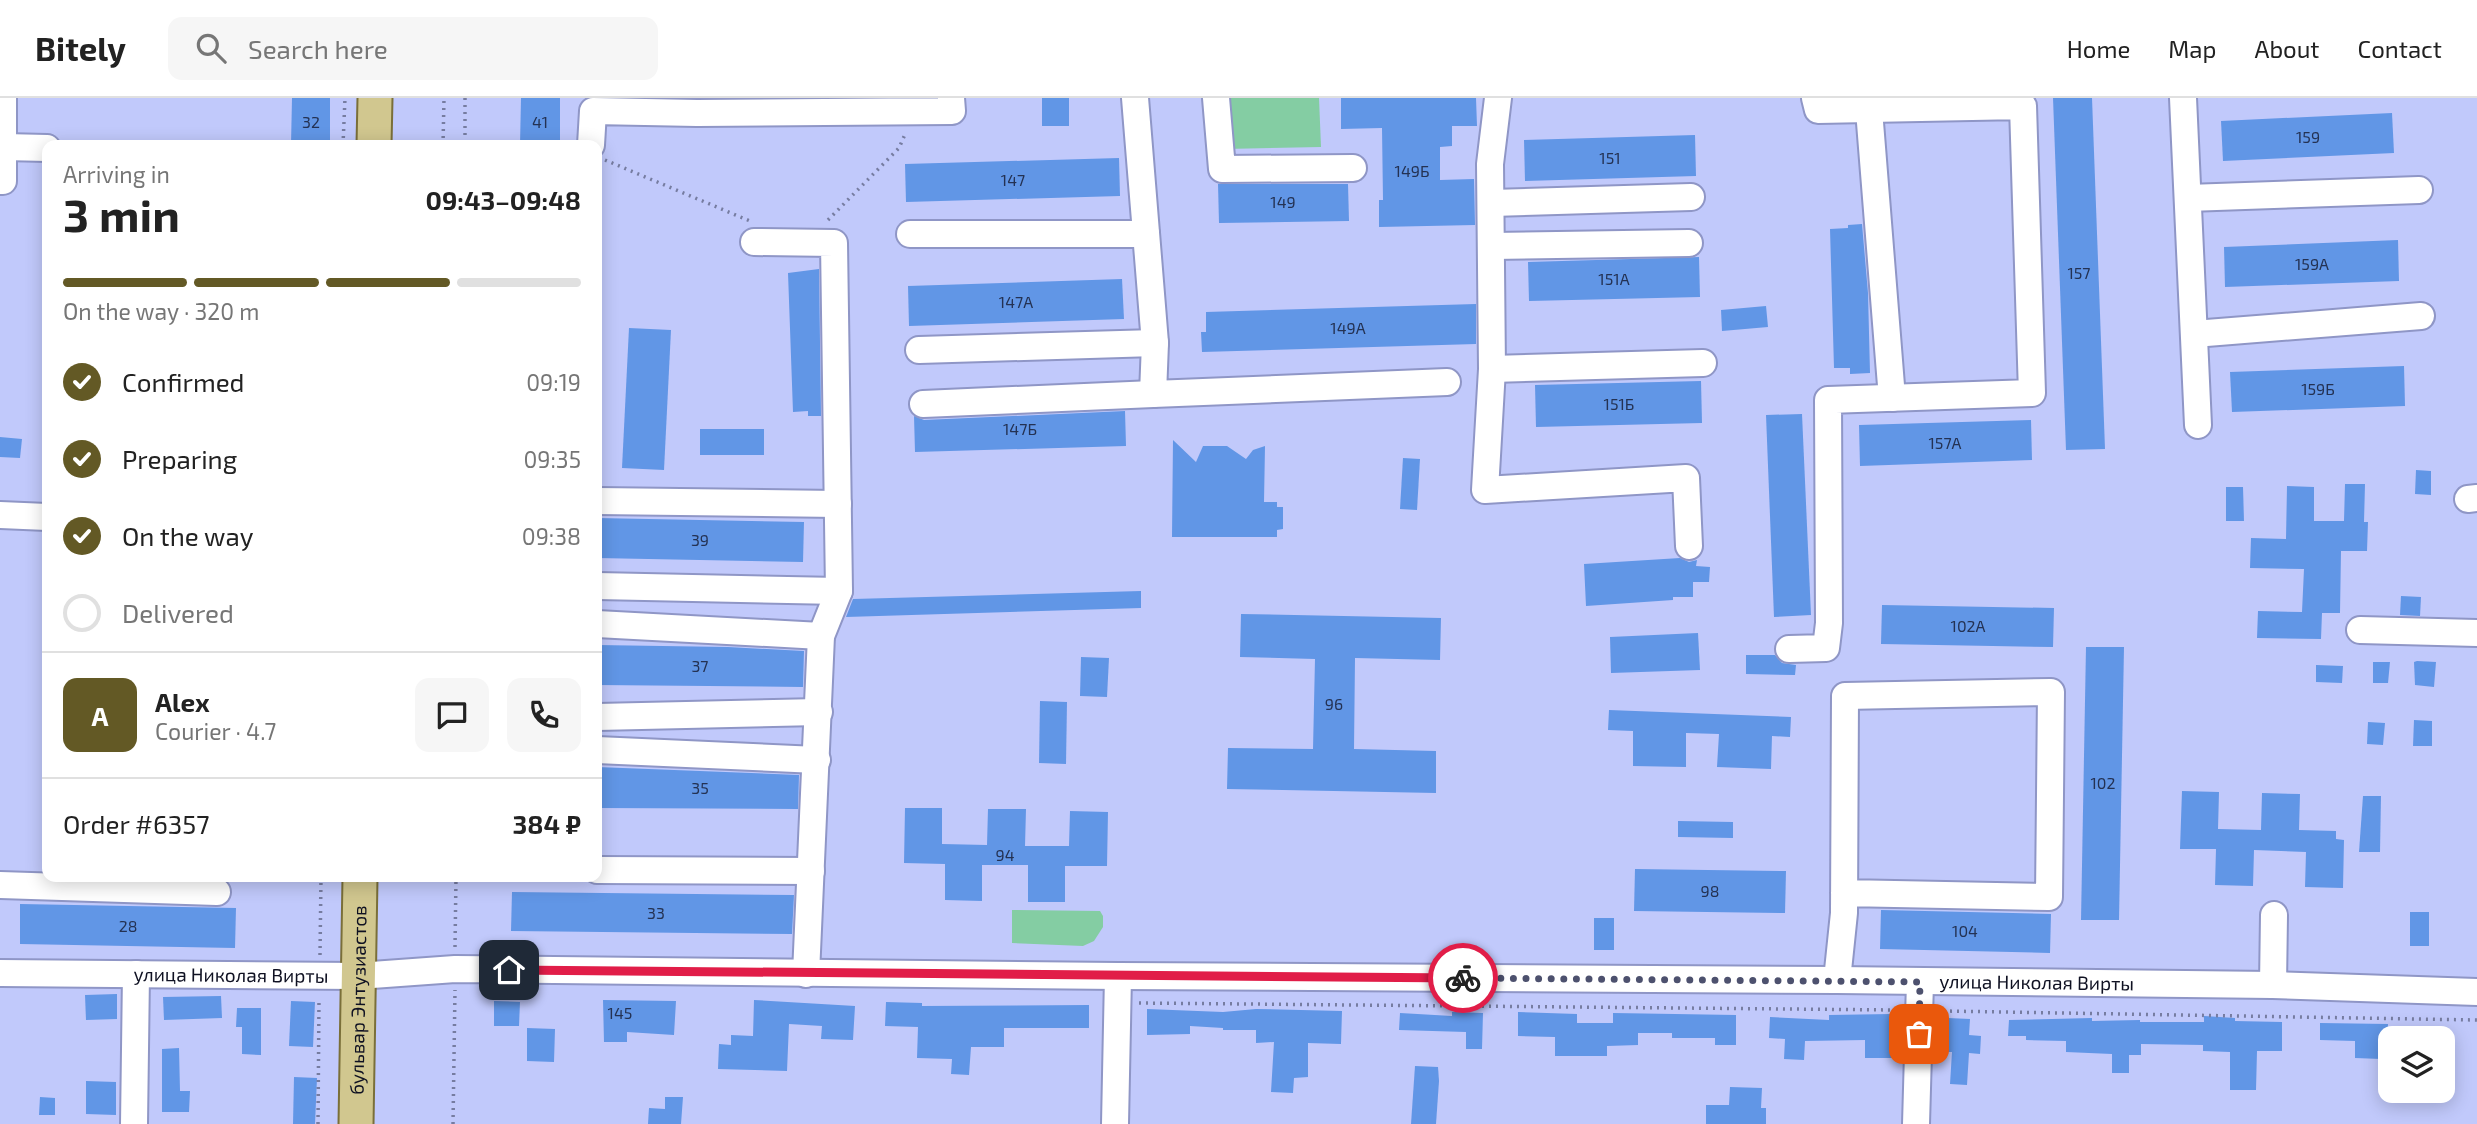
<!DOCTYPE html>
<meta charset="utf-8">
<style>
:root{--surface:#fff;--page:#f6f6f6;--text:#222;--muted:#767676;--line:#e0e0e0;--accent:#635925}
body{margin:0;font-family:"Exo 2",sans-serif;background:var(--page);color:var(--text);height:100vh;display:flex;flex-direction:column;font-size:26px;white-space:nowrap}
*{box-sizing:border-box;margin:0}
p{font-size:23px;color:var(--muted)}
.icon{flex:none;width:38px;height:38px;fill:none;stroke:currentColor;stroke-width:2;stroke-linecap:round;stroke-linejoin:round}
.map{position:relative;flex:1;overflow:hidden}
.side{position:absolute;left:42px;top:42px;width:560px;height:742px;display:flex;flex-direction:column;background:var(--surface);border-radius:14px;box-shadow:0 4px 18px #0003}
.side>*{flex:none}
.controls{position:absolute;left:2378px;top:928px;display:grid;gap:14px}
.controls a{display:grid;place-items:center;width:77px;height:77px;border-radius:14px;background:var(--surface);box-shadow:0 4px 18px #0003;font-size:35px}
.pin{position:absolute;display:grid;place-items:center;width:60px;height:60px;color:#fff;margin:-30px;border-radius:14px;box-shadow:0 4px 10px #0006}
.courier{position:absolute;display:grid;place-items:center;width:70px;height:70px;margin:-35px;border:5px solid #e11d48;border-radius:50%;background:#fff;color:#222;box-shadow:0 2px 9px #0007}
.headline em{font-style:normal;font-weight:700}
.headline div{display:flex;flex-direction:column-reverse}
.headline{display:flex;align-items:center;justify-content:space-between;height:119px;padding:0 21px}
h1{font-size:46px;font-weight:700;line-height:52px}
.bar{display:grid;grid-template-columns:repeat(4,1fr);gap:10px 7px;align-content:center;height:84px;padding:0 21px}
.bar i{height:9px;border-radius:5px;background:var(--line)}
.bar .active{background:var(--accent)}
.bar p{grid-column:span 4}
.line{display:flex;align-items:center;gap:18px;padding:0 21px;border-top:2px solid var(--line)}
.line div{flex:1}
.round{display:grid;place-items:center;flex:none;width:74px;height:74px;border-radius:14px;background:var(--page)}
ol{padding:0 21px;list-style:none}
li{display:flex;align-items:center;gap:21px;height:77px}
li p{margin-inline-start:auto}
li .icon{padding:7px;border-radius:50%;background:var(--accent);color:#fff;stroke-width:4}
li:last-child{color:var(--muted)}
li i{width:38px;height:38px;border:4px solid var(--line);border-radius:50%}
header{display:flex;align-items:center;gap:42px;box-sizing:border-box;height:98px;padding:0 35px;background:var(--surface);border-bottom:2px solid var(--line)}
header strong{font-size:33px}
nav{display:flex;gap:38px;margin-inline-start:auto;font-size:24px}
.search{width:490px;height:63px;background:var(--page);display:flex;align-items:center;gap:18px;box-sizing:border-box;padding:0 24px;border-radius:14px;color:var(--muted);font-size:26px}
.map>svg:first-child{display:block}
</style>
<header>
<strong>Bitely</strong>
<div class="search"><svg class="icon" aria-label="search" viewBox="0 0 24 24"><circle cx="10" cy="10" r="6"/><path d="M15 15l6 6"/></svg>Search here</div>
<nav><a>Home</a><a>Map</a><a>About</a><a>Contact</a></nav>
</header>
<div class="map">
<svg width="2477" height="1026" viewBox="0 0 2477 1026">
<rect width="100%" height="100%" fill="#c1c9fb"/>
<g fill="#84cda3">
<polygon points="1219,0 1319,0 1321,49 1224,51"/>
<polygon points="1012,812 1100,813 1103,818 1103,829 1094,843 1083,848 1012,845"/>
</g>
<g fill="#6196e6">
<polygon points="292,0 330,0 330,47 291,47"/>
<polygon points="521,0 560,0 560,47 520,47"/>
<rect x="1042" y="0" width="27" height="28"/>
<polygon points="1341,0 1476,0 1477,28 1452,28 1452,48 1440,49 1440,82 1474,81 1475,127 1379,129 1379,102 1383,102 1382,30 1341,31"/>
<polygon points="2053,0 2092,0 2105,351 2066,352"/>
<polygon points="2392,15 2394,55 2223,63 2221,23"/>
<polygon points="1695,37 1696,78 1525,83 1524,42"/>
<polygon points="1119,60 1120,98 906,104 905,66"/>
<polygon points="1218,86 1348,86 1349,123 1219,125"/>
<polygon points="1862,126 1868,195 1870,275 1850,276 1850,270 1834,270 1830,131 1848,130 1848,127"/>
<polygon points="2398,142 2399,183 2225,189 2224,149"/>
<polygon points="1699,159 1700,199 1529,203 1528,164"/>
<polygon points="819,171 821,318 808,318 808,313 793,314 788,175"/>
<polygon points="1122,181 1124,221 909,228 908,188"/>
<polygon points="1476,206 1476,246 1202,254 1201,234 1206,234 1206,214"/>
<polygon points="1766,208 1768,229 1722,233 1721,212"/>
<polygon points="629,230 671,232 664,372 622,370"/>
<polygon points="2404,268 2405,308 2232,314 2230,274"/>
<polygon points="1701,283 1702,325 1536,329 1535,287"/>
<polygon points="1125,313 1126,348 915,354 914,318 924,322"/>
<polygon points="1802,316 1811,517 1774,519 1766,317"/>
<polygon points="2031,322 2032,362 1860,368 1859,327"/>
<rect x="700" y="331" width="64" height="26"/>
<polygon points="0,339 22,341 20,360 0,359"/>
<polygon points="1173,342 1196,364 1203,348 1227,348 1246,361 1253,352 1265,348 1264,404 1277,404 1277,409 1283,409 1283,431 1277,432 1277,439 1172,439"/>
<polygon points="1403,360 1420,361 1417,412 1400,411"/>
<polygon points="2416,372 2431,373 2431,397 2415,396"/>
<polygon points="2345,386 2365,386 2364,424 2368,424 2367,453 2341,453 2340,515 2322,515 2321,541 2257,540 2258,513 2302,514 2304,471 2250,470 2251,440 2286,441 2287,388 2314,389 2314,423 2344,423"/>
<polygon points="2226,389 2243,389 2244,423 2226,423"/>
<polygon points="597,420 804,424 803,464 597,460"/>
<polygon points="1680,460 1689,464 1697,462 1696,468 1710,469 1709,484 1693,484 1693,499 1673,499 1673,502 1586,508 1584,466"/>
<polygon points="1141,493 1141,510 846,519 853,501"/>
<polygon points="2401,498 2421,499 2420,518 2400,517"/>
<polygon points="1882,507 2054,510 2053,549 1881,546"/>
<polygon points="1241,516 1441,520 1440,562 1355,560 1354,651 1436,653 1436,695 1227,691 1228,650 1313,651 1315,561 1240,559"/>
<polygon points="1698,535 1700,572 1611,575 1610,539"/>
<polygon points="597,547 728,549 804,553 803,589 597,587"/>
<polygon points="2086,549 2124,549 2119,822 2081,822"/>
<polygon points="1746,557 1775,557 1782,565 1796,567 1795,577 1746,576"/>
<polygon points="1081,559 1109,560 1107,599 1080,598"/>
<polygon points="2417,563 2436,564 2434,589 2415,587 2414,564"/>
<polygon points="2373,564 2390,564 2388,585 2373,585"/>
<polygon points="2316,567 2343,568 2342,585 2316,584"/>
<polygon points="1040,603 1067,604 1066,666 1039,665"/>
<polygon points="1609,612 1791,619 1790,639 1772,638 1771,671 1717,669 1719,636 1686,635 1686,669 1633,668 1633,633 1608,632"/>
<polygon points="2414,622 2432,623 2432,648 2413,648"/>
<polygon points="2368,624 2385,625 2383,647 2367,646"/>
<polygon points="597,669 799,677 798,711 597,710"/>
<polygon points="2182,693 2219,694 2218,731 2261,732 2262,695 2300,696 2299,732 2336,733 2336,741 2344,742 2343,790 2305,789 2306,754 2254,752 2253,788 2215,787 2216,751 2180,751"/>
<polygon points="2363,698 2381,698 2380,754 2359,754"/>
<polygon points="905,710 942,710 942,746 987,747 988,711 1026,711 1025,748 1069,748 1070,713 1108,714 1107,768 1065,768 1065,804 1028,804 1028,767 982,767 982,803 945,802 945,766 904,765"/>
<polygon points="1678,723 1733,724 1733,740 1678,739"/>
<polygon points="1635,771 1786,773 1785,815 1634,813"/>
<polygon points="512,794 794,797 792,836 511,833"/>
<polygon points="20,806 236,810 235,850 20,846"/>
<polygon points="1881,812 2051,816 2050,855 1880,851"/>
<rect x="2410" y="814" width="19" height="34"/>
<rect x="1594" y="820" width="20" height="32"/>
<polygon points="117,896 117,921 86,922 85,897"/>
<polygon points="221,898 222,920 164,922 163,899"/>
<polygon points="603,902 676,903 674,937 627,934 627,944 604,944"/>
<polygon points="754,902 855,908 853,942 821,941 822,928 789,926 787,973 718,971 719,946 731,947 731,937 753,938"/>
<polygon points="291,903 315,904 313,949 289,948"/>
<polygon points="494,903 520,904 519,928 494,928"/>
<polygon points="886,904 922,905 922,908 1089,907 1089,930 1004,930 1004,949 971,949 969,977 951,976 952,961 917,960 918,929 885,928"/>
<polygon points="237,910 261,910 261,957 242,956 242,929 236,929"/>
<polygon points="1147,911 1223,914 1256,911 1342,913 1341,946 1308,945 1308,979 1294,980 1293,995 1271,994 1274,944 1256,945 1256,932 1223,932 1223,930 1190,928 1190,936 1147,937"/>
<polygon points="1452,914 1483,915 1482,951 1466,951 1466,934 1399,932 1400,915 1452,918"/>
<polygon points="1518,914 1577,916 1577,925 1613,925 1613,915 1736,917 1736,947 1715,947 1715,940 1672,940 1672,935 1638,935 1638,947 1607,948 1607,958 1555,958 1555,939 1518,938"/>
<polygon points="1891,916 1892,960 1865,960 1865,942 1805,943 1804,962 1784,961 1785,941 1769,940 1770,919 1829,922 1829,917"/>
<polygon points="2204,918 2235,920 2235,923 2282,924 2282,953 2257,953 2256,992 2230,992 2230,954 2203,953 2203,947 2141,946 2141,957 2129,957 2129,975 2112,975 2112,956 2066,954 2066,943 2026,942 2026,938 2008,938 2009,922 2092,920 2092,923 2140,922 2140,924 2204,924"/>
<polygon points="1948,920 1970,921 1969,937 1981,938 1980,956 1969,955 1967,987 1950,986 1952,954 1946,954"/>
<polygon points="2320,925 2388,926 2387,950 2381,950 2381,961 2355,960 2355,943 2320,942"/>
<polygon points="527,930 555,931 554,964 527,963"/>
<polygon points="179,950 180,993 190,993 189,1014 162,1014 162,951"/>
<polygon points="1415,968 1438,969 1439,983 1436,1026 1411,1026"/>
<polygon points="294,979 317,980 315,1026 293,1026"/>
<polygon points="86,983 116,984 116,1017 86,1016"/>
<polygon points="1730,989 1762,990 1761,1010 1766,1010 1766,1026 1706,1026 1706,1007 1729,1007"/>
<polygon points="40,999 55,1000 55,1017 39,1017"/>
<polygon points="665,999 683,999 681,1026 648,1026 649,1010 665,1011"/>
</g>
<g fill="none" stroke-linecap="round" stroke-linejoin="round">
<g stroke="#8f96c6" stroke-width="30">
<g id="minor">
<polyline points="1135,0 1155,245 1153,296 1447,284"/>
<polyline points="1216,0 1222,71 1353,70"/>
<polyline points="1498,0 1490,66 1492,271 1485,392 1686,380 1689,448"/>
<polyline points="2183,0 2198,327"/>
<polyline points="1869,12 1892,300"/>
<polyline points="591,47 593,13 697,15 952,13 951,0"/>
<polyline points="4,49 47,50"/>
<polyline points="0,83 3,83 3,0"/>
<polyline points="2188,100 2419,92"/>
<polyline points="1492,105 1691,99"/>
<polyline points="910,136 1146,136"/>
<polyline points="754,144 834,145 839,493 821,538 806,876"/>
<polyline points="1492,148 1689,145"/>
<polyline points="2194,236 2421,218"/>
<polyline points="919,252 1155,245"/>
<polyline points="1492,271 1703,265"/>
<polyline points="923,306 1153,296"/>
<polyline points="2468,401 2477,400"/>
<polyline points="597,403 838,406"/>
<polyline points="0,417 47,419"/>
<polyline points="597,488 839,493"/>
<polyline points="597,526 821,538"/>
<polyline points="2360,532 2477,535"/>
<polyline points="1789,551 1826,550 1829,525 1828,302 2032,295 2023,8 1818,12 1815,0"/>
<polyline points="597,619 819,614"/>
<polyline points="597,652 817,662"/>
<polyline points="597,772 811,773"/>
<polyline points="0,787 217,794"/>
<path id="s1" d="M0 875 358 878 455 871 1118 878 1837 882 2273 887 2477 894"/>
<polyline points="1837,882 1844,815 1845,598 2051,594 2049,799 1844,795"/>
<polyline points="2273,887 2274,817"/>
<polyline points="134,1026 136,876"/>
<polyline points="1115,1026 1118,878"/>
<polyline points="1916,1026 1920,884"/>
</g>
</g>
<g stroke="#7a6f39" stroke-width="37">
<g id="major">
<polyline points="374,47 375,0"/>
<path id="s2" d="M356 1026 360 779"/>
</g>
</g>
<g stroke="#767ca0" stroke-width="3.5" stroke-dasharray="2 5" stroke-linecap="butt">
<polyline points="465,0 465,47"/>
<polyline points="343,47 345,0"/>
<polyline points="443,47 444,0"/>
<polyline points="605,62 750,123"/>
<polyline points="828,122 899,50 906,34"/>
<polyline points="455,849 456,779"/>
<polyline points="320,857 321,779"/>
<polyline points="1139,905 1896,912"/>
<polyline points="1943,913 2477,922"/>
<polyline points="318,1026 319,900"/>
<polyline points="453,1026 455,892"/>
</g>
<use href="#minor" stroke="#fff" stroke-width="26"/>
<use href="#major" stroke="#d1c78f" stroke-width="33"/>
</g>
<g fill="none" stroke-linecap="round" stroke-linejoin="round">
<polyline stroke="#4d516e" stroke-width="7" stroke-dasharray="0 12.6" points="1463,880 1920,884 1919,936"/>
<polyline stroke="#e11d48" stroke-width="9" points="509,872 1463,880"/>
</g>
<g text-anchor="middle" stroke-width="6" stroke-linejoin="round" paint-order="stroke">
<g font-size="16" fill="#243253">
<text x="311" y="30">32</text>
<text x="540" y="30">41</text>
<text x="2308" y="45">159</text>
<text x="1610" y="66">151</text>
<text x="1412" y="79">149Б</text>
<text x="1013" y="88">147</text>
<text x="1283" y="110">149</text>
<text x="2312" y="172">159А</text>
<text x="2079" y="181">157</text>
<text x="1614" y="187">151А</text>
<text x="1016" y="210">147А</text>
<text x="1348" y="236">149А</text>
<text x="2318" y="297">159Б</text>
<text x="1619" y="312">151Б</text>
<text x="1020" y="337">147Б</text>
<text x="1945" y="351">157А</text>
<text x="700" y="448">39</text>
<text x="1968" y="534">102А</text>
<text x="700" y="574">37</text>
<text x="1334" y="612">96</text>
<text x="2103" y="691">102</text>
<text x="700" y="696">35</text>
<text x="1005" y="763">94</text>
<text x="1710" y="799">98</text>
<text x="656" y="821">33</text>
<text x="128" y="834">28</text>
<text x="1965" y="839">104</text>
<text x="620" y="921">145</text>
</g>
<g font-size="19" fill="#0f1122" stroke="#c1c9fb">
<text dy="7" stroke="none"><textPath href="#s1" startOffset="231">улица Николая Вирты</textPath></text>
<text dy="7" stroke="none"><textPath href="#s1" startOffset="2037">улица Николая Вирты</textPath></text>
<text dy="7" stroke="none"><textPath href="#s2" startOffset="124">бульвар Энтузиастов</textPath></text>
</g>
</g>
</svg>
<div class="controls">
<a><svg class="icon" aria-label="layers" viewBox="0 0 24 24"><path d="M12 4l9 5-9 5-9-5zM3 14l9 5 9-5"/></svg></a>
</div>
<div class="pin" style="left:1919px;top:936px;background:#ea580c"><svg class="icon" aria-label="bag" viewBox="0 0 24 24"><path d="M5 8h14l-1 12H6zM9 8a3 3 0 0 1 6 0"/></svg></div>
<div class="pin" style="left:509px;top:872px;background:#1f2937"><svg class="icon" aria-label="home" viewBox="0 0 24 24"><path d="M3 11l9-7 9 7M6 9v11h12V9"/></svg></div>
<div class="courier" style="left:1463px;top:880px"><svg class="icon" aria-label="bike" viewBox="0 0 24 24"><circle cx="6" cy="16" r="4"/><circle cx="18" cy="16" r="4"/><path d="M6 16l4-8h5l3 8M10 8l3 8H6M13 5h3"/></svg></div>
<section class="side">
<div class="headline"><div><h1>3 min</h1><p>Arriving in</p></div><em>09:43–09:48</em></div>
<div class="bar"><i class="active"></i><i class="active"></i><i class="active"></i><i></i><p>On the way · 320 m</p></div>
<ol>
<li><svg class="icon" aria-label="check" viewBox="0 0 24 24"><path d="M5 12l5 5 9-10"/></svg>Confirmed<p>09:19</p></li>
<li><svg class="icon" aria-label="check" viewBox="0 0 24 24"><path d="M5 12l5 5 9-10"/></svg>Preparing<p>09:35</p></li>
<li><svg class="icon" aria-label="check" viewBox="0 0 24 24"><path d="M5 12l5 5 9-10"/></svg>On the way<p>09:38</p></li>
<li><i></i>Delivered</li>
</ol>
<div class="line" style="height:126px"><b class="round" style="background:var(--accent);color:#fff">A</b><div><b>Alex</b><p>Courier · 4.7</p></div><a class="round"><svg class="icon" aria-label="chat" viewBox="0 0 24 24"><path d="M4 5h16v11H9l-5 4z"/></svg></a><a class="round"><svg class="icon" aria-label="phone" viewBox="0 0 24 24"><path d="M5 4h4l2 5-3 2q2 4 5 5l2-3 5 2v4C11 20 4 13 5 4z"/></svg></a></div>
<div class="line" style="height:91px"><div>Order #6357</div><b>384 ₽</b></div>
</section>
</div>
